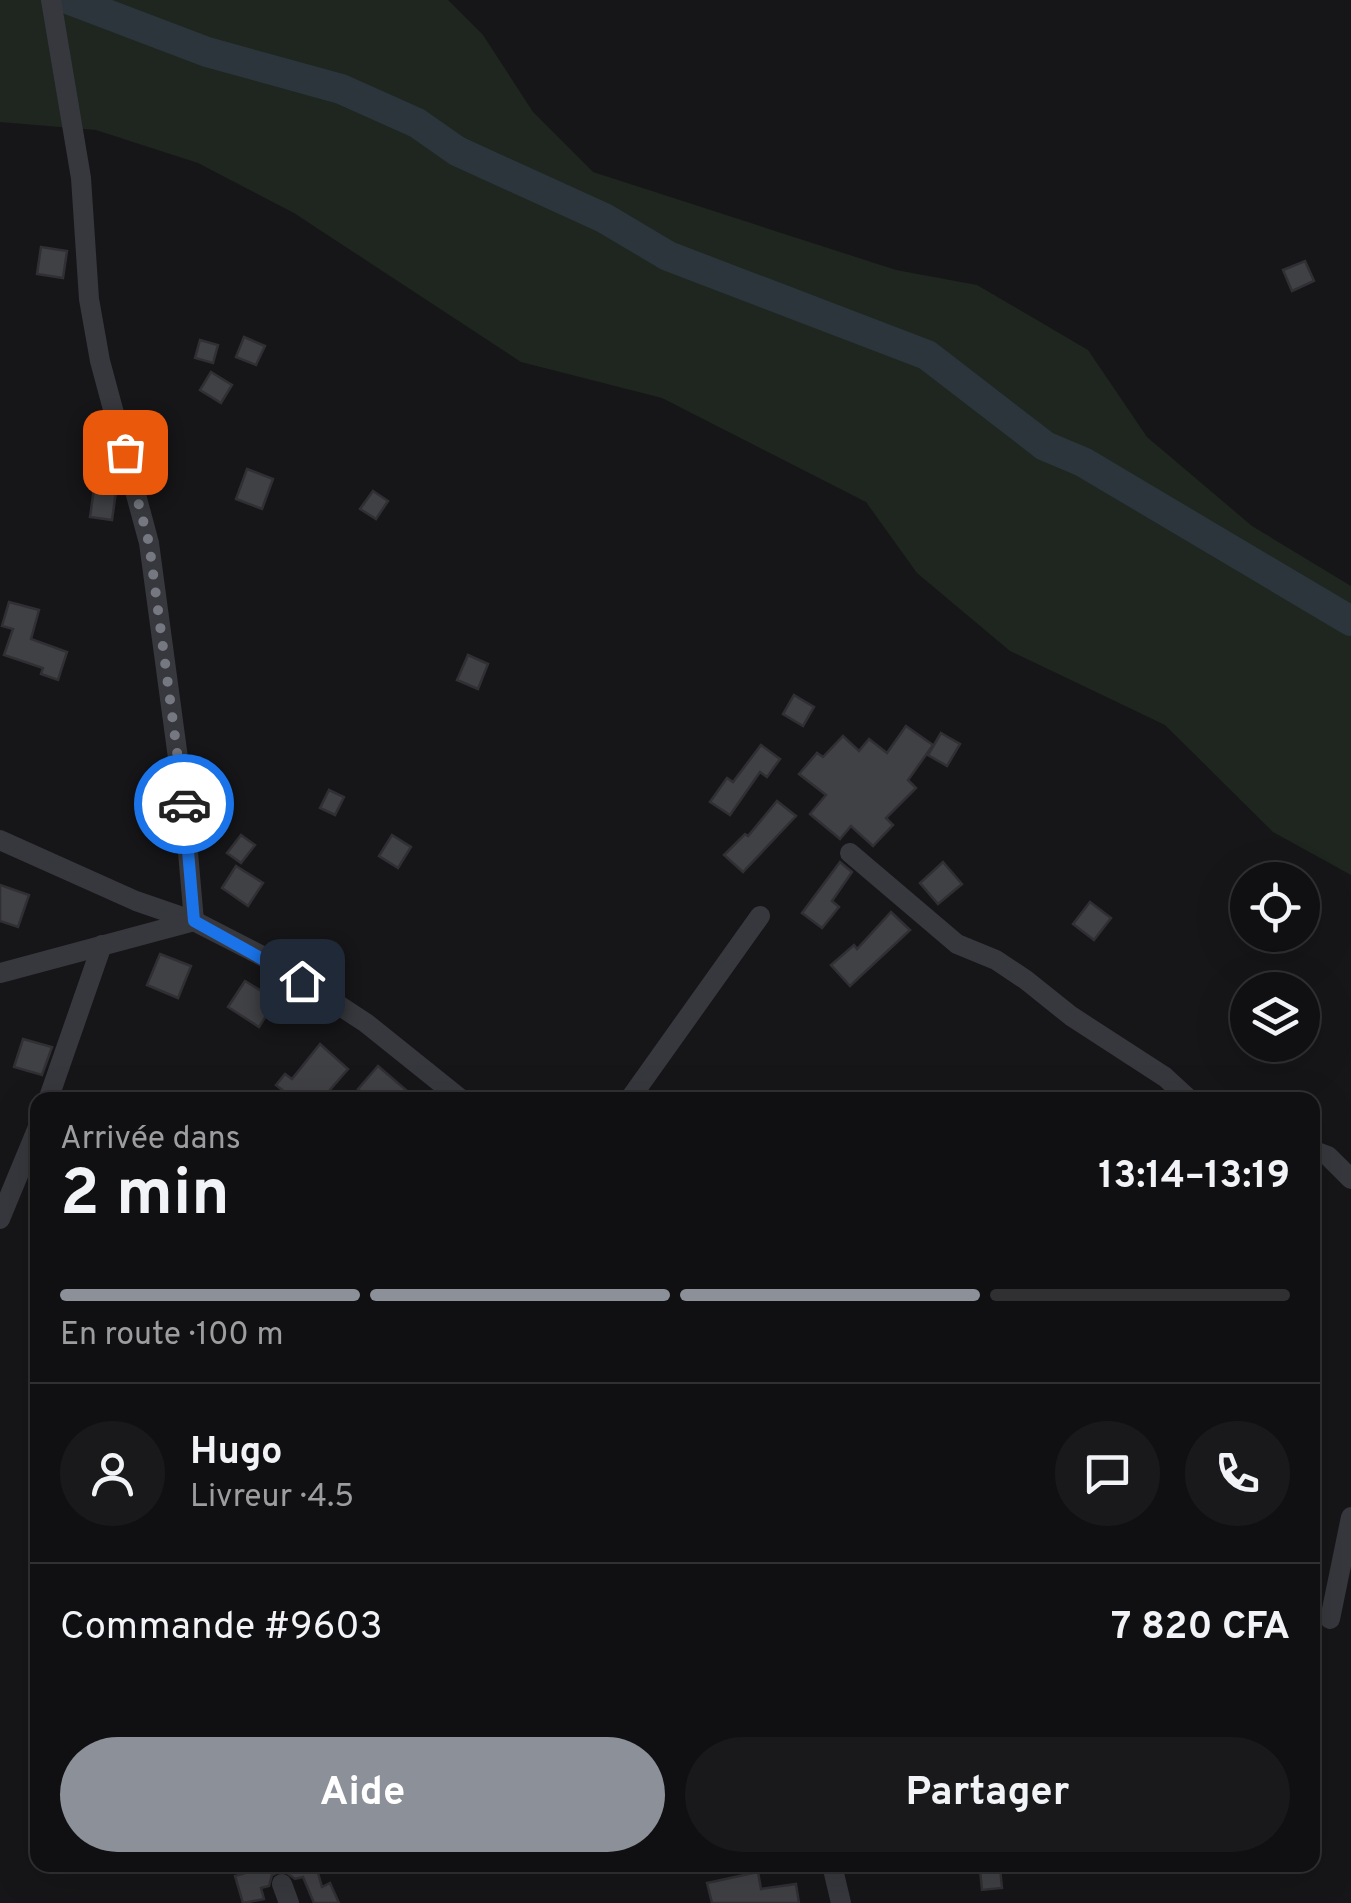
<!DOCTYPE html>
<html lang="fr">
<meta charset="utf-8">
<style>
:root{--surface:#101012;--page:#19191b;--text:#f1f3f6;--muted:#9c9d9f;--line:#303032;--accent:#8c9099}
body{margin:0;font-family:Overpass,sans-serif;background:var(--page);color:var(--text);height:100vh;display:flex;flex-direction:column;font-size:38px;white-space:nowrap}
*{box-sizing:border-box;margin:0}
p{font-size:32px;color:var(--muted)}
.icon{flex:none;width:55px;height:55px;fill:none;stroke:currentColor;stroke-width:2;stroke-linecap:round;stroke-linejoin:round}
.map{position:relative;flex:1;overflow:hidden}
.side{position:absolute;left:30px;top:1092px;width:1290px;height:780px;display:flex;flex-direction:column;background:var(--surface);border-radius:20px;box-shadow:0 10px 40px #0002,0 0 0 2px var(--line)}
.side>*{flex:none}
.fabs{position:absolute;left:1230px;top:862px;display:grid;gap:20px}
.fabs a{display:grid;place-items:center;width:90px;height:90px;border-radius:50%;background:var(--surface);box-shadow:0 10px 40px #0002,0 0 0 2px var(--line);font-size:50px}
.pin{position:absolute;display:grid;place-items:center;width:85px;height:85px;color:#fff;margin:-42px;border-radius:20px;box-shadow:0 5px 15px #0006}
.courier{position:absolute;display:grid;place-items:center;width:100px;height:100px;margin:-50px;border:8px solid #1a73e8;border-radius:50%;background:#fff;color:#222;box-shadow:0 2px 12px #0007}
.head em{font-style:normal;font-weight:700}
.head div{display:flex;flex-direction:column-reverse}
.head{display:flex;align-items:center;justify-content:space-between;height:170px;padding:0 30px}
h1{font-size:65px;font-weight:700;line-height:75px}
.bar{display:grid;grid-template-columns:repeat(4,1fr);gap:15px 10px;align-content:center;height:120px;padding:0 30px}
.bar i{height:12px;border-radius:8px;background:var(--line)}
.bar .active{background:var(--accent)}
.bar p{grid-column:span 4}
.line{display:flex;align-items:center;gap:25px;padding:0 30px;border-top:2px solid var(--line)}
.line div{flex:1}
.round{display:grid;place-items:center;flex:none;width:105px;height:105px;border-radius:52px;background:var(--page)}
.button{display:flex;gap:20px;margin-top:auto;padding:20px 30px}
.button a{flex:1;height:115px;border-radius:60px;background:var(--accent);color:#fff;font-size:40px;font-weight:700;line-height:115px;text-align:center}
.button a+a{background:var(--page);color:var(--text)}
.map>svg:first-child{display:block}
</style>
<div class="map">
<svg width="1351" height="1903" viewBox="0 0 1351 1903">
<rect width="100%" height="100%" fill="#161618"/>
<polygon fill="#1e261f" points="0,0 448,0 483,35 533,112 593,172 896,270 977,285 1088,350 1147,437 1252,526 1351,586 1351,875 1273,832 1165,725 1010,651 917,573 866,502 662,398 521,362 294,213 198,163 96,130 0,122"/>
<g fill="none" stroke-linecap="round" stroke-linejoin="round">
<polyline stroke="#2c353c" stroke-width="30" points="70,0 207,52 341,89 417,123 457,151 604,218 668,256 927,355 1045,446 1083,462 1351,621"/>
</g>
<g fill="#404145" stroke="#303034" stroke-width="2.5">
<polygon points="41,247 67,251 63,278 37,274"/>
<polygon points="1305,261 1314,281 1292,291 1283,270"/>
<polygon points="244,337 265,346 256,365 236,357"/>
<polygon points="200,340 218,345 213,363 195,358"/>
<polygon points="211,372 232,385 221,403 200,390"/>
<polygon points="247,469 273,479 262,509 236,499"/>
<polygon points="95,482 117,485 112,520 90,517"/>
<polygon points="373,491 388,501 376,519 360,509"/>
<polygon points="9,602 39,610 31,639 67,652 58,680 41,674 43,668 4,655 13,629 2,626"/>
<polygon points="468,655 488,664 478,689 457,680"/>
<polygon points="794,695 814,707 803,726 783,714"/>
<polygon points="906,726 933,745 908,780 916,788 886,818 893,825 873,846 851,826 840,839 810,814 826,795 799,774 817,753 823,757 843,736 859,751 869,739 887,753"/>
<polygon points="941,733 960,744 947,766 928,755"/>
<polygon points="761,745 780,759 767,777 760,772 730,815 710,802 727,778 733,782"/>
<polygon points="329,790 344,797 335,815 320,808"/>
<polygon points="777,801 796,816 743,872 724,855 745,834 748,836"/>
<polygon points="241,835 255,845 241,863 227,853"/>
<polygon points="392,835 411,847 398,868 379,856"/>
<polygon points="840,862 852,872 832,901 839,907 822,928 802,913"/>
<polygon points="943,862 962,884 938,904 920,883"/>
<polygon points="236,866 263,883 248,906 222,888"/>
<polygon points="0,885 29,895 18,927 0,921"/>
<polygon points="1090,902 1111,918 1094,940 1073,924"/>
<polygon points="891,912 910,930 850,986 831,965 854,945 857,949"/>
<polygon points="160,954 191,966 178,998 147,985"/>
<polygon points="245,981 276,1000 259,1027 228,1007"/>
<polygon points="23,1039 52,1047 42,1075 14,1067"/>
<polygon points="320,1044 348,1069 321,1100 295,1100 276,1085 285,1074 292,1079"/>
<polygon points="378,1066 406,1090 397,1100 371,1100 358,1089"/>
<polygon points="273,1865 331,1865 332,1870 318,1873 322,1887 330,1883 339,1903 314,1903 303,1877 295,1879 283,1870 272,1875 269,1886 261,1888 264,1899 243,1903 235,1876"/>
<polygon points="1000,1868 1002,1888 982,1890 980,1870"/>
<polygon points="758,1872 761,1889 796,1884 799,1903 712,1903 707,1883"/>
</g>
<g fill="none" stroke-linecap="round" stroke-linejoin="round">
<g stroke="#37383d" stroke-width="20">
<polyline points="51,0 81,178 89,299 100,361 149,543 183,795 194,921"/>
<polyline points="0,840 136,901 194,921 270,960 366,1023 462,1100"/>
<polyline points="850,853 957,944 996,960 1026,980 1071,1016 1165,1077 1190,1100"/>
<polyline points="0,973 194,921"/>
<polyline points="48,1100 102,945"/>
<polyline points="629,1100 760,916"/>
<polyline points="1312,1150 1328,1156 1351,1179"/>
<polyline points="0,1219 38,1127"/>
<polyline points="1330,1619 1351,1517"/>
<polyline points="832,1865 841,1903"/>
<polyline points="282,1884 289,1903"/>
</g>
</g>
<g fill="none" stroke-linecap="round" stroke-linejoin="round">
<polyline stroke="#757880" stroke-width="10" stroke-dasharray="0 18" points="125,452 149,543 184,804"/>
<polyline stroke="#1a73e8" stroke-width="12" points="184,804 194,921 302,981"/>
</g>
</svg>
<div class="fabs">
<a><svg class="icon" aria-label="locate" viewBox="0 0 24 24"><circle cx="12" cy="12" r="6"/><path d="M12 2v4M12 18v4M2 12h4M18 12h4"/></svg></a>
<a><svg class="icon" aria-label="layers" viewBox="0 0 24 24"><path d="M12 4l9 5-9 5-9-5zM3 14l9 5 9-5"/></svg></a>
</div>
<div class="pin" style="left:125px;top:452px;background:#ea580c"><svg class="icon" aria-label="bag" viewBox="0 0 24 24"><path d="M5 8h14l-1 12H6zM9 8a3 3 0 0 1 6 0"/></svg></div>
<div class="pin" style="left:302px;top:981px;background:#1f2937"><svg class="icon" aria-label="home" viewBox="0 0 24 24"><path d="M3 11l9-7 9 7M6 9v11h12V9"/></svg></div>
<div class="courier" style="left:184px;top:804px"><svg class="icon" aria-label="car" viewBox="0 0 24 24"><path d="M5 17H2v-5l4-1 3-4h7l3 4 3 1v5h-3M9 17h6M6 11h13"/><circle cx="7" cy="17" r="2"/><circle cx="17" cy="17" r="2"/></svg></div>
<section class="side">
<div class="head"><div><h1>2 min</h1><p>Arrivée dans</p></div><em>13:14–13:19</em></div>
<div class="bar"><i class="active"></i><i class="active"></i><i class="active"></i><i></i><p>En route · 100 m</p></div>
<div class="line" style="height:180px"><a class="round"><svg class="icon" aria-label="person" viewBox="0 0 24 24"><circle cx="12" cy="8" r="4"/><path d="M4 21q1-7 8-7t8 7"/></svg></a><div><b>Hugo</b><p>Livreur · 4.5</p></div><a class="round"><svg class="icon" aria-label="chat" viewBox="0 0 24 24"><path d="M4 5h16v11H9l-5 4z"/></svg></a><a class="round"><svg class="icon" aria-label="phone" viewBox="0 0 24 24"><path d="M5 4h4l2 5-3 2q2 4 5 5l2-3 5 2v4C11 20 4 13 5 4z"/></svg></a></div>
<div class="line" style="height:130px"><div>Commande #9603</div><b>7 820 CFA</b></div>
<div class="button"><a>Aide</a><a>Partager</a></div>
</section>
</div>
